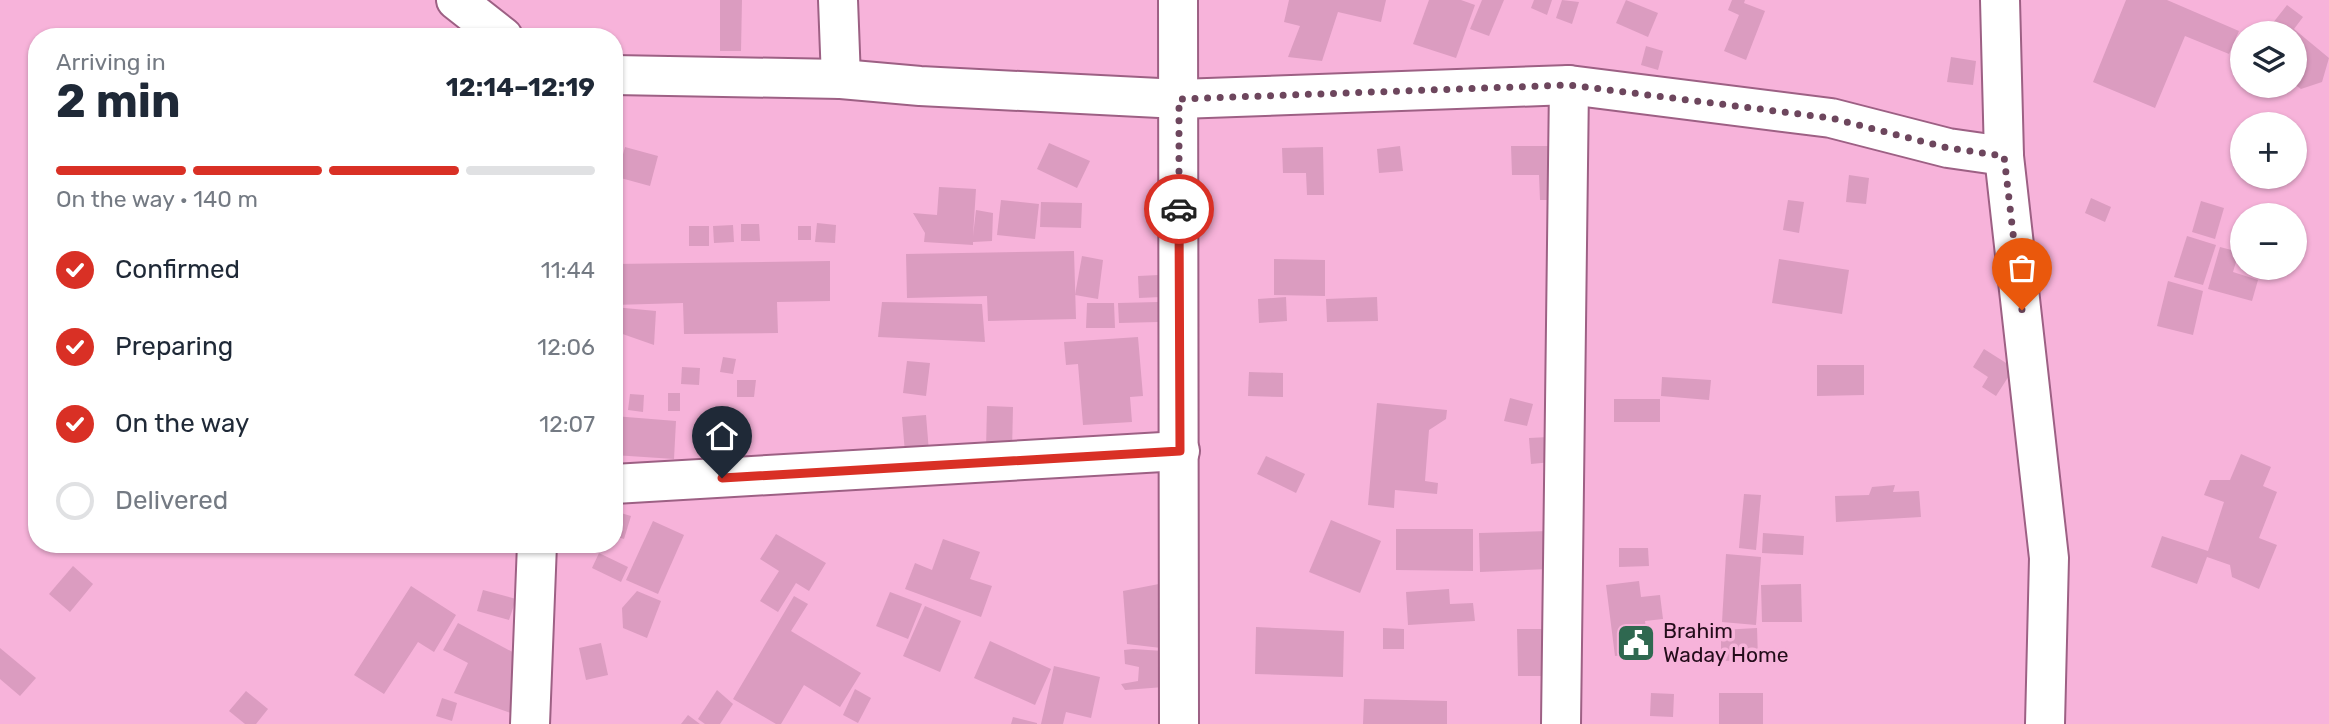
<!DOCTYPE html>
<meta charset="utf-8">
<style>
:root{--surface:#fff;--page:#f2f2f3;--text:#1f2937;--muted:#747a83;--line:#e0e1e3;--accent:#d93025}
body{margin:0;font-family:Rubik,sans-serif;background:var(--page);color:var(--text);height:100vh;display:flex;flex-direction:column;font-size:26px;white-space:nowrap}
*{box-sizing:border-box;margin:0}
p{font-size:23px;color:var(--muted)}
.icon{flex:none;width:38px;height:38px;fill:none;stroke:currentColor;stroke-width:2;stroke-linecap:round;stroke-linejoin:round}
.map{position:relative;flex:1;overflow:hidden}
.panel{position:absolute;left:28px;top:28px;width:595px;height:525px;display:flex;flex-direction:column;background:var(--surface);border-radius:28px;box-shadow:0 2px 5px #0004}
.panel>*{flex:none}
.buttons{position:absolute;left:2230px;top:21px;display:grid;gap:14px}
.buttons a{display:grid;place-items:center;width:77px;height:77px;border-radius:50%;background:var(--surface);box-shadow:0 2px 5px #0004;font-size:35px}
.pin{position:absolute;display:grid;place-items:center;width:60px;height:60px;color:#fff;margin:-72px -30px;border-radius:50% 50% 50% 0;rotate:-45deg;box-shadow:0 0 7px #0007}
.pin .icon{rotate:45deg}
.courier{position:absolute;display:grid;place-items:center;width:70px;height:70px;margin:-35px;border:5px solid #d93025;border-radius:50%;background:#fff;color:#222;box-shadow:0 2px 9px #0007}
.head em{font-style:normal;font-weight:700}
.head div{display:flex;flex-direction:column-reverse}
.head{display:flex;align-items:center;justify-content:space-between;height:119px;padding:0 28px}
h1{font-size:46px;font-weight:700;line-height:52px}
.bar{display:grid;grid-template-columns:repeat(4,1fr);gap:10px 7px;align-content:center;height:84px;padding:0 28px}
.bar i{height:9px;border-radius:5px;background:var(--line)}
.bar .current{background:var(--accent)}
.bar p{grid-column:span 4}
ol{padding:0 28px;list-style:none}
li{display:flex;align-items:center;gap:21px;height:77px}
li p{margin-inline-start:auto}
li .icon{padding:7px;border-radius:50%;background:var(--accent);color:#fff;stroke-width:4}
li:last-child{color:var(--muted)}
li i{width:38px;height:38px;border:4px solid var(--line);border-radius:50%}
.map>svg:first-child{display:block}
</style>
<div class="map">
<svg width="2329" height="724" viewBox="0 0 2329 724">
<rect width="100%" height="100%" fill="#f7b3da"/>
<g fill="#db9cc0">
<polygon points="720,0 742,0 741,51 720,51"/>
<polygon points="1289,0 1386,0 1381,22 1338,12 1322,61 1288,57 1300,26 1284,22"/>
<polygon points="1429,0 1461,0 1475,5 1456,58 1413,44"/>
<polygon points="1482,0 1504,0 1489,36 1470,29"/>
<polygon points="1534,0 1552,0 1547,15 1531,8"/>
<polygon points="1562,0 1579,2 1572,24 1556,18"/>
<polygon points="1626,0 1658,13 1648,37 1616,23"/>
<polygon points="1732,0 1745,0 1744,3 1765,11 1746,60 1724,51 1739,15 1728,10"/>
<polygon points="2126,0 2167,0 2239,31 2229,54 2185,36 2155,108 2093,82"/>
<polygon points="2287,5 2303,17 2294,29 2329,58 2322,82 2301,89 2294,84 2294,33 2265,33"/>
<polygon points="1646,46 1663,51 1658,70 1641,65"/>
<polygon points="1951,57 1976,61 1973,85 1947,82"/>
<polygon points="1049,143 1090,161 1077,188 1037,169"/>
<polygon points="1400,146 1403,171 1379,173 1377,149"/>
<polygon points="1511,146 1549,146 1550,200 1540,200 1539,175 1512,175"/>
<polygon points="625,147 658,156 650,186 617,177"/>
<polygon points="1323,147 1324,195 1307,195 1306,173 1283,173 1282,148"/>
<polygon points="1849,175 1869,178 1866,204 1846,202"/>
<polygon points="939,187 976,189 973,236 976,210 993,213 992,241 973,242 973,245 924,242 925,233 913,213 937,215"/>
<polygon points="2091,198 2111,207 2105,222 2085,213"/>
<polygon points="1001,200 1039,204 1035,239 997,235"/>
<polygon points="1788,200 1804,202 1799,233 1783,230"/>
<polygon points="2201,201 2224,208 2215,239 2192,232"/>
<polygon points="1041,202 1082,203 1081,228 1040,227"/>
<polygon points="817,223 836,225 835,243 815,242"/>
<polygon points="741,224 759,224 760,241 741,241"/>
<polygon points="733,225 734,242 714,243 713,226"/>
<rect x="689" y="226" width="20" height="20"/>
<rect x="798" y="226" width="13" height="14"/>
<polygon points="2187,236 2216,245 2203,285 2174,277"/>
<polygon points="2220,247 2239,252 2233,272 2258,280 2252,301 2208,289"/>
<polygon points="1074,251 1076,319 988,321 987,296 907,298 906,254"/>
<polygon points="1082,256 1103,260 1098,299 1075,295"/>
<polygon points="1274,259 1325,260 1325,296 1274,295"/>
<polygon points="1779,259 1849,270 1842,314 1772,303"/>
<polygon points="830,261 830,301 777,302 778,333 684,334 683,303 614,305 614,264"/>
<polygon points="1159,275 1161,297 1139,298 1138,276"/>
<polygon points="2168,281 2203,291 2193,335 2157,326"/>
<polygon points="1286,297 1287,321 1259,323 1258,299"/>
<polygon points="1377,297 1378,321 1327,322 1326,299"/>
<polygon points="882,302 982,304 985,342 878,337"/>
<polygon points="1158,302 1158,322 1119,323 1118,303"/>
<polygon points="1087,303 1114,303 1115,328 1086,328"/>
<polygon points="614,307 656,311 654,345 614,331"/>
<polygon points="1138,337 1143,396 1130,397 1132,422 1083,425 1078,364 1066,365 1064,342"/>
<polygon points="1984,349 2014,368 1996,396 1982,387 1988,377 1973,367"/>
<polygon points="723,357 736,359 733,374 720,372"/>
<polygon points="907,361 930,363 926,396 903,393"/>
<polygon points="1817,365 1864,365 1864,395 1817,396"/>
<polygon points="682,367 700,368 699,385 681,384"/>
<polygon points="1249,372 1283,373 1283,397 1248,396"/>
<polygon points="1662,377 1711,380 1709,400 1661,396"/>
<polygon points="737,380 756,380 754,397 737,397"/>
<rect x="668" y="393" width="12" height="18"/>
<polygon points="630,394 644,395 643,412 628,410"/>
<polygon points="1510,398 1533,404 1527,426 1504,421"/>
<rect x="1614" y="399" width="46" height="23"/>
<polygon points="1377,403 1447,410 1446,419 1429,430 1425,481 1438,483 1437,494 1395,490 1394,508 1368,505"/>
<polygon points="987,406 1013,407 1012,451 986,450"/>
<polygon points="926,415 929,452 905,453 902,417"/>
<polygon points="614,416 676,421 674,459 614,455"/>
<polygon points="1549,437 1552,462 1531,464 1529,438"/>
<polygon points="2241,454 2271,467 2263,486 2277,492 2259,538 2277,545 2259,589 2232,577 2230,565 2207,557 2197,584 2151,567 2162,536 2208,551 2224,502 2204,495 2210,480 2230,480"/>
<polygon points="1266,456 1305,474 1296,493 1257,474"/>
<polygon points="1895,485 1893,492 1919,491 1921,517 1836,522 1835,496 1869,495 1872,487"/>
<polygon points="1744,494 1761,495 1756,550 1739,548"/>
<polygon points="614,511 631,516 624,539 614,536"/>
<polygon points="1331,520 1381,541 1360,593 1309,572"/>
<polygon points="653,521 684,535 658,594 626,580"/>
<polygon points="1396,529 1473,529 1473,571 1396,570"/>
<polygon points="1548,531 1549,569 1480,572 1479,533"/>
<polygon points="1763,533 1804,536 1803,555 1762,553"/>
<polygon points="776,534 826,563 809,591 796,583 778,612 760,601 779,571 760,559"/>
<polygon points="943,539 980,552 970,579 992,586 981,617 905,589 915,563 932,570"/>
<polygon points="1619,548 1648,548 1649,566 1619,567"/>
<polygon points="599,553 628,567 621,582 592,568"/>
<polygon points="1726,554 1761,557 1756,625 1722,622"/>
<polygon points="73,566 93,584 70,612 49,594"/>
<polygon points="1639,581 1641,597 1660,595 1663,619 1645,621 1649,652 1615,656 1606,585"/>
<polygon points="1164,583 1161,648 1127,644 1123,591"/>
<polygon points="1801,584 1802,622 1762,622 1761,585"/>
<polygon points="411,586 456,615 434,652 418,642 384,694 354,675"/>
<polygon points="1449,589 1450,604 1473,603 1475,621 1408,625 1406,592"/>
<polygon points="483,590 516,599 509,620 477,611"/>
<polygon points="637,591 661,601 647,638 623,628 622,608"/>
<polygon points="890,592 922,604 908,639 876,626"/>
<polygon points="794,596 808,604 791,631 861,673 840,707 804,685 781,724 776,724 733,699"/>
<polygon points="925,606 961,621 940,672 903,656"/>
<polygon points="458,623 522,657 511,713 454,693 468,663 443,650"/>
<polygon points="1256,627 1344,631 1343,677 1255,674"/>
<polygon points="1383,628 1404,629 1404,649 1383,649"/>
<polygon points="1757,628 1758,660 1721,661 1721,630"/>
<polygon points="1517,629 1553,629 1553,676 1518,676"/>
<polygon points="990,641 1051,669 1035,705 974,678"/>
<polygon points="601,643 608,675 586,680 579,648"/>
<polygon points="0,648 36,678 20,696 0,679"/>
<polygon points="1133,649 1163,651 1164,687 1125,690 1121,684 1138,681 1139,667 1125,664 1124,650"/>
<polygon points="1054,666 1100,677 1091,718 1066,712 1063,724 1041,724"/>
<polygon points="855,689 871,698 858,723 843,715"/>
<polygon points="717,690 733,704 720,724 705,724 698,719"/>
<polygon points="246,691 268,709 256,724 245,724 229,711"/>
<polygon points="1651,693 1674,694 1673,717 1650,716"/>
<rect x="1719" y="693" width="44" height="31"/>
<polygon points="442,698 457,703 452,721 436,716"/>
<polygon points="1364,699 1447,701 1447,724 1363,724"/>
<polygon points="688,715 700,724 681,724"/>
<polygon points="1013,717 1037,723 1037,724 1011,724"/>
</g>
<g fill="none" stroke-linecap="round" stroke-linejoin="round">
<g stroke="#9d6084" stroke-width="42">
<g id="minor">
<polyline points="456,0 503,37"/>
<polyline points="838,0 841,79"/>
<polyline points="1178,0 1179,724"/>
<polyline points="2000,0 2004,156 2049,558 2045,724"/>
<polyline points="614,75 841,79 920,86 1179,99 1569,85 1831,118 1948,148 2004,156"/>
<polyline points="614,484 1180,451"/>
<polyline points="530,724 537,544"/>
<polyline points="1561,724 1569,85"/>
</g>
</g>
<use href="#minor" stroke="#fff" stroke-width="38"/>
</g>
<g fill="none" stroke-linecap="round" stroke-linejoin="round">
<polyline stroke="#6d465d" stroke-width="7" stroke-dasharray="0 12.6" points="1179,209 1179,99 1569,85 1831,118 1948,148 2004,156 2022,310"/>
<polyline stroke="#d93025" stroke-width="9" points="722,478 1180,451 1179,209"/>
</g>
<defs>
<g id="civic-square" transform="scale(2.0125)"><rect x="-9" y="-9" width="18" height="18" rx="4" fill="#2f6850" stroke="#f7b3da"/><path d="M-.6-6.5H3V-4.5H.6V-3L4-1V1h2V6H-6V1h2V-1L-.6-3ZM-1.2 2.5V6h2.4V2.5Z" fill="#fff"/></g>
</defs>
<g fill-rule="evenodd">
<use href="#civic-square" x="1636" y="643"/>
</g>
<g text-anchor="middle" stroke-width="7" stroke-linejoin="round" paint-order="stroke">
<g font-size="21" fill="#230c1a" stroke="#f7b3da" text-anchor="start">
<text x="1663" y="638">Brahim<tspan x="1663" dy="24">Waday Home</tspan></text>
</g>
</g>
</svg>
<div class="buttons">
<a><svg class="icon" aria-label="layers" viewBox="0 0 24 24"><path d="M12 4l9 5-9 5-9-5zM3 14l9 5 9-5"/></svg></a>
<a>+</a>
<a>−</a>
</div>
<div class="pin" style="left:2022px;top:310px;background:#ea580c"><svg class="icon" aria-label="bag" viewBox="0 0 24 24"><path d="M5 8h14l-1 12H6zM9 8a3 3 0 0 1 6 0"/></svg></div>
<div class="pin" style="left:722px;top:478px;background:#1f2937"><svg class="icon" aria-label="home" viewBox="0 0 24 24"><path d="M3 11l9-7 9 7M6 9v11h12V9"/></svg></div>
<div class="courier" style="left:1179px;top:209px"><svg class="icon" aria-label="car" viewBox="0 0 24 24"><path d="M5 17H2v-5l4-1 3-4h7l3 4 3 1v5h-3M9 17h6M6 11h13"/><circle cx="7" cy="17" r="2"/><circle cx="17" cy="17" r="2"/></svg></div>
<section class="panel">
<div class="head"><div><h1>2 min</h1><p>Arriving in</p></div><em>12:14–12:19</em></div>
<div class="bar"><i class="current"></i><i class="current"></i><i class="current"></i><i></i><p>On the way · 140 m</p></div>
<ol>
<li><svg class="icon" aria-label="check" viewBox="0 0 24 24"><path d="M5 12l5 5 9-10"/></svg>Confirmed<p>11:44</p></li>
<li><svg class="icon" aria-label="check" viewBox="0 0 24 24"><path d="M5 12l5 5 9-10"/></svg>Preparing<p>12:06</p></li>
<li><svg class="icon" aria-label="check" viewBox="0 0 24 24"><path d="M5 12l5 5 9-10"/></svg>On the way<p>12:07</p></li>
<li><i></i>Delivered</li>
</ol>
</section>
</div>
